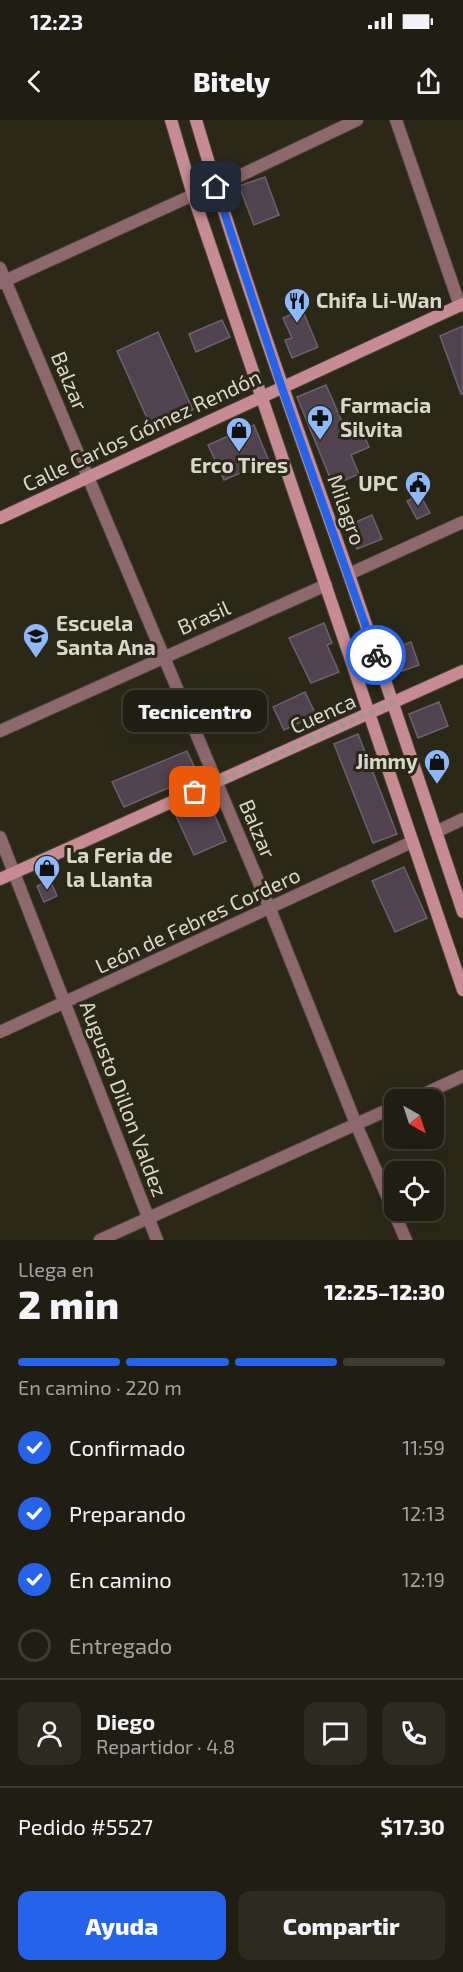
<!DOCTYPE html>
<html lang="es">
<meta charset="utf-8">
<style>
:root{--surface:#201e12;--page:#2d2b20;--text:#f1f3f6;--muted:#a2a29f;--line:#3d3c32;--accent:#2563eb}
body{margin:0;font-family:"Exo 2",sans-serif;background:var(--page);color:var(--text);height:100vh;display:flex;flex-direction:column;font-size:22px;white-space:nowrap}
*{box-sizing:border-box;margin:0}
p{font-size:20px;color:var(--muted)}
.icon{flex:none;width:33px;height:33px;fill:none;stroke:currentColor;stroke-width:2;stroke-linecap:round;stroke-linejoin:round}
.map{position:relative;height:1120px;overflow:hidden}
.details{display:flex;flex-direction:column;background:var(--surface);flex:1}
.details>*{flex:none}
.needle{width:39px;rotate:141deg}
.fabs{position:absolute;left:384px;top:969px;display:grid;gap:12px}
.fabs a{display:grid;place-items:center;width:60px;height:60px;border-radius:12px;background:var(--surface);box-shadow:0 6px 24px #0002,0 0 0 2px var(--line);font-size:30px}
.pin{position:absolute;display:grid;place-items:center;width:51px;height:51px;color:#fff;margin:-26px;border-radius:12px;box-shadow:0 3px 9px #0006}
.courier{position:absolute;display:grid;place-items:center;width:60px;height:60px;margin:-30px;border:4px solid #2563eb;border-radius:50%;background:#fff;color:#222;box-shadow:0 2px 8px #0007}
.bubble{position:absolute;height:42px;border-radius:12px;background:var(--surface);box-shadow:0 6px 24px #0002,0 0 0 2px var(--line);font-size:20px;font-weight:800;line-height:42px;text-align:center}
.headline em{font-style:normal;font-weight:800}
.headline div{display:flex;flex-direction:column-reverse}
.headline{display:flex;align-items:center;justify-content:space-between;height:102px;padding:0 18px}
h1{font-size:39px;font-weight:800;line-height:45px}
.bar{display:grid;grid-template-columns:repeat(4,1fr);gap:9px 6px;align-content:center;height:72px;padding:0 18px}
.bar i{height:8px;border-radius:4px;background:var(--line)}
.bar .on{background:var(--accent)}
.bar p{grid-column:span 4}
.line{display:flex;align-items:center;gap:15px;padding:0 18px;border-top:2px solid var(--line)}
.line div{flex:1}
.round{display:grid;place-items:center;flex:none;width:63px;height:63px;border-radius:12px;background:var(--page)}
ol{padding:0 18px;list-style:none}
li{display:flex;align-items:center;gap:18px;height:66px}
li p{margin-inline-start:auto}
li .icon{padding:6px;border-radius:50%;background:var(--accent);color:#fff;stroke-width:4}
li:last-child{color:var(--muted)}
li i{width:33px;height:33px;border:3px solid var(--line);border-radius:50%}
.action{display:flex;gap:12px;margin-top:auto;padding:12px 18px}
.action a{flex:1;height:69px;border-radius:12px;background:var(--accent);color:#fff;font-size:24px;font-weight:800;line-height:69px;text-align:center}
.action a+a{background:var(--page);color:var(--text)}
.status{display:flex;justify-content:space-between;align-items:center;height:42px;padding:0 30px;background:var(--surface);direction:ltr}
.status svg{height:16px;fill:currentColor}
header{display:flex;justify-content:space-between;align-items:center;height:78px;padding:0 18px;background:var(--surface);font-size:27px;font-weight:800}
.map>svg:first-child{display:block}
</style>
<div class="status"><b>12:23</b><svg viewBox="0 0 49 12"><path d="M0 12V9h3v3zM5 12V6h3v6zM10 12V3h3v9zM15 12V0h3v12zM26 1h20v11H26zM47 4h2v5h-2z"/></svg></div>
<header><svg class="icon" aria-label="back" viewBox="0 0 24 24"><path d="M15 5l-7 7 7 7"/></svg>Bitely<svg class="icon" aria-label="share" viewBox="0 0 24 24"><path d="M12 15V3M7 8l5-5 5 5M5 13v7h14v-7"/></svg></header>
<div class="map">
<svg width="463" height="1120" viewBox="0 0 463 1120">
<rect width="100%" height="100%" fill="#2b2818"/>
<g fill="#50434f" stroke="#6e606d" stroke-width="1.5">
<polygon points="265,57 279,95 254,105 239,66"/>
<polygon points="302,189 318,227 292,238 285,220 292,218 283,198"/>
<polygon points="222,200 230,217 196,232 189,214"/>
<polygon points="463,206 463,274 461,274 440,216"/>
<polygon points="158,212 193,290 152,309 117,231"/>
<polygon points="326,265 344,306 358,301 369,327 351,335 359,354 333,365 297,277"/>
<polygon points="254,305 269,341 224,360 208,325"/>
<polygon points="420,375 430,393 417,399 407,381"/>
<polygon points="372,395 382,419 357,429 347,406"/>
<polygon points="324,503 332,523 327,525 339,552 311,563 289,518"/>
<polygon points="411,522 419,545 402,551 394,528"/>
<polygon points="305,572 316,595 284,610 273,587"/>
<polygon points="439,582 448,606 418,618 409,594"/>
<polygon points="358,614 397,714 373,723 334,624"/>
<polygon points="187,631 198,655 124,687 112,662"/>
<polygon points="209,682 226,721 194,735 176,696"/>
<polygon points="404,747 427,798 395,812 372,761"/>
<polygon points="50,760 57,776 44,782 37,766"/>
</g>
<g fill="none" stroke-linecap="round" stroke-linejoin="round">
<g stroke="#474435" stroke-width="14">
<g id="minor">
<polyline points="396,0 460,186"/>
<polyline points="216,67 357,0"/>
<polyline points="0,148 270,789 356,1004 406,1120"/>
<polyline points="0,163 193,75"/>
<polyline points="349,454 463,402"/>
<polyline points="0,611 326,465"/>
<polyline points="436,712 463,699"/>
<polyline points="0,717 157,1120"/>
<polyline points="0,912 412,722"/>
<polyline points="411,980 463,956"/>
<polyline points="100,1120 394,987"/>
</g>
</g>
<g stroke="#474435" stroke-width="14">
<g id="secondary">
<polyline points="171,0 193,75 463,870"/>
<path d="M196 0C241 153 295 302 348 452 387 565 425 679 463 792"/>
<polyline points="0,398 463,184"/>
<polyline points="0,759 463,551"/>
</g>
</g>
<use href="#minor" stroke="#8d686c" stroke-width="12"/>
<use href="#secondary" stroke="#c78c93" stroke-width="12"/>
</g>
<g fill="none" stroke-linecap="round" stroke-linejoin="round">
<polyline stroke="#9c9a8e" stroke-width="6" stroke-dasharray="0 10.8" points="195,672 392,583 376,535"/>
<polyline stroke="#2563eb" stroke-width="8" points="216,67 282,268 376,535"/>
</g>
<defs>
<g id="restaurant-pin" transform="scale(1.35)"><path d="M0 17L-7.5 6A9.5 9.5 0 1 1 7.5 6Z" fill="#8db9fc" stroke="#2b2818"/><path d="M-5-6h1v4h1v-4h1v4h1v-4h1v5L-1.5 .5V6h-2V.5L-5-1ZM5-6V6H3V1.5H1.5Q1.5-4 5-6Z" fill="#111"/></g>
<g id="pharmacy-pin" transform="scale(1.35)"><path d="M0 17L-7.5 6A9.5 9.5 0 1 1 7.5 6Z" fill="#8db9fc" stroke="#2b2818"/><path d="M-2-6h4v4h4v4h-4v4h-4v-4h-4v-4h4Z" fill="#111"/></g>
<g id="shop-pin" transform="scale(1.35)"><path d="M0 17L-7.5 6A9.5 9.5 0 1 1 7.5 6Z" fill="#8db9fc" stroke="#2b2818"/><path d="M-5-2.5h2.3a2.7 3.5 0 0 1 5.4 0H5L5.5 6h-11ZM-1.5-2.5h3a1.5 2.3 0 0 0-3 0Z" fill="#111"/></g>
<g id="civic-pin" transform="scale(1.35)"><path d="M0 17L-7.5 6A9.5 9.5 0 1 1 7.5 6Z" fill="#8db9fc" stroke="#2b2818"/><path d="M-.6-6.5H3V-4.5H.6V-3L4-1V1h2V6H-6V1h2V-1L-.6-3ZM-1.2 2.5V6h2.4V2.5Z" fill="#111"/></g>
<g id="school-pin" transform="scale(1.35)"><path d="M0 17L-7.5 6A9.5 9.5 0 1 1 7.5 6Z" fill="#8db9fc" stroke="#2b2818"/><path d="M0-5L7-2L0 1L-7-2ZM-4 1L0 2.5L4 1V4Q0 6-4 4Z" fill="#111"/></g>
</defs>
<g fill-rule="evenodd">
<use href="#restaurant-pin" x="297" y="181"/>
<use href="#pharmacy-pin" x="320" y="298"/>
<use href="#shop-pin" x="239" y="310"/>
<use href="#civic-pin" x="418" y="364"/>
<use href="#school-pin" x="36" y="516"/>
<use href="#shop-pin" x="437" y="642"/>
<use href="#shop-pin" x="47" y="748"/>
</g>
<g text-anchor="middle" stroke-width="6" stroke-linejoin="round" paint-order="stroke">
<g font-size="21" font-weight="bold" fill="#d9d7cd" stroke="#2b2818" text-anchor="start">
<text x="316" y="188">Chifa Li-Wan</text>
<text x="340" y="293">Farmacia<tspan x="340" dy="24">Silvita</tspan></text>
<text x="239" y="353" text-anchor="middle">Erco Tires</text>
<text x="398" y="371" text-anchor="end">UPC</text>
<text x="56" y="511">Escuela<tspan x="56" dy="24">Santa Ana</tspan></text>
<text x="418" y="649" text-anchor="end">Jimmy</text>
<text x="66" y="743">La Feria de<tspan x="66" dy="24">la Llanta</tspan></text>
</g>
<g font-size="21" fill="#d9d7cd" stroke="#2b2818">
<text transform="translate(69 261) rotate(67)" y="7">Balzar</text>
<text transform="translate(142 311) rotate(-25)" y="7">Calle Carlos Gómez Rendón</text>
<text transform="translate(346 390) rotate(70)" y="7">Milagro</text>
<text transform="translate(204 498) rotate(-24)" y="7">Brasil</text>
<text transform="translate(323 594) rotate(-24)" y="7">Cuenca</text>
<text transform="translate(257 709) rotate(67)" y="7">Balzar</text>
<text transform="translate(198 801) rotate(-25)" y="7">León de Febres Cordero</text>
<text transform="translate(123 979) rotate(69)" y="7">Augusto Dillon Valdez</text>
</g>
</g>
</svg>
<div class="fabs">
<a><svg class="needle" viewBox="-14 -14 28 28"><path d="M0-13l5 13h-10z" fill="#e53935"/><path d="M0 13l5-13h-10z" fill="#a2a29f"/></svg></a>
<a><svg class="icon" aria-label="locate" viewBox="0 0 24 24"><circle cx="12" cy="12" r="6"/><path d="M12 2v4M12 18v4M2 12h4M18 12h4"/></svg></a>
</div>
<div class="pin" style="left:195px;top:672px;background:#ea580c"><svg class="icon" aria-label="bag" viewBox="0 0 24 24"><path d="M5 8h14l-1 12H6zM9 8a3 3 0 0 1 6 0"/></svg></div>
<div class="pin" style="left:216px;top:67px;background:#1f2937"><svg class="icon" aria-label="home" viewBox="0 0 24 24"><path d="M3 11l9-7 9 7M6 9v11h12V9"/></svg></div>
<div class="courier" style="left:376px;top:535px"><svg class="icon" aria-label="bike" viewBox="0 0 24 24"><circle cx="6" cy="16" r="4"/><circle cx="18" cy="16" r="4"/><path d="M6 16l4-8h5l3 8M10 8l3 8H6M13 5h3"/></svg></div>
<div class="bubble" style="left:123px;top:570px;width:144px">Tecnicentro</div>
</div>
<section class="details">
<div class="headline"><div><h1>2 min</h1><p>Llega en</p></div><em>12:25–12:30</em></div>
<div class="bar"><i class="on"></i><i class="on"></i><i class="on"></i><i></i><p>En camino · 220 m</p></div>
<ol>
<li><svg class="icon" aria-label="check" viewBox="0 0 24 24"><path d="M5 12l5 5 9-10"/></svg>Confirmado<p>11:59</p></li>
<li><svg class="icon" aria-label="check" viewBox="0 0 24 24"><path d="M5 12l5 5 9-10"/></svg>Preparando<p>12:13</p></li>
<li><svg class="icon" aria-label="check" viewBox="0 0 24 24"><path d="M5 12l5 5 9-10"/></svg>En camino<p>12:19</p></li>
<li><i></i>Entregado</li>
</ol>
<div class="line" style="height:108px"><a class="round"><svg class="icon" aria-label="person" viewBox="0 0 24 24"><circle cx="12" cy="8" r="4"/><path d="M4 21q1-7 8-7t8 7"/></svg></a><div><b>Diego</b><p>Repartidor · 4.8</p></div><a class="round"><svg class="icon" aria-label="chat" viewBox="0 0 24 24"><path d="M4 5h16v11H9l-5 4z"/></svg></a><a class="round"><svg class="icon" aria-label="phone" viewBox="0 0 24 24"><path d="M5 4h4l2 5-3 2q2 4 5 5l2-3 5 2v4C11 20 4 13 5 4z"/></svg></a></div>
<div class="line" style="height:78px"><div>Pedido #5527</div><b>$17.30</b></div>
<div class="action"><a>Ayuda</a><a>Compartir</a></div>
</section>
